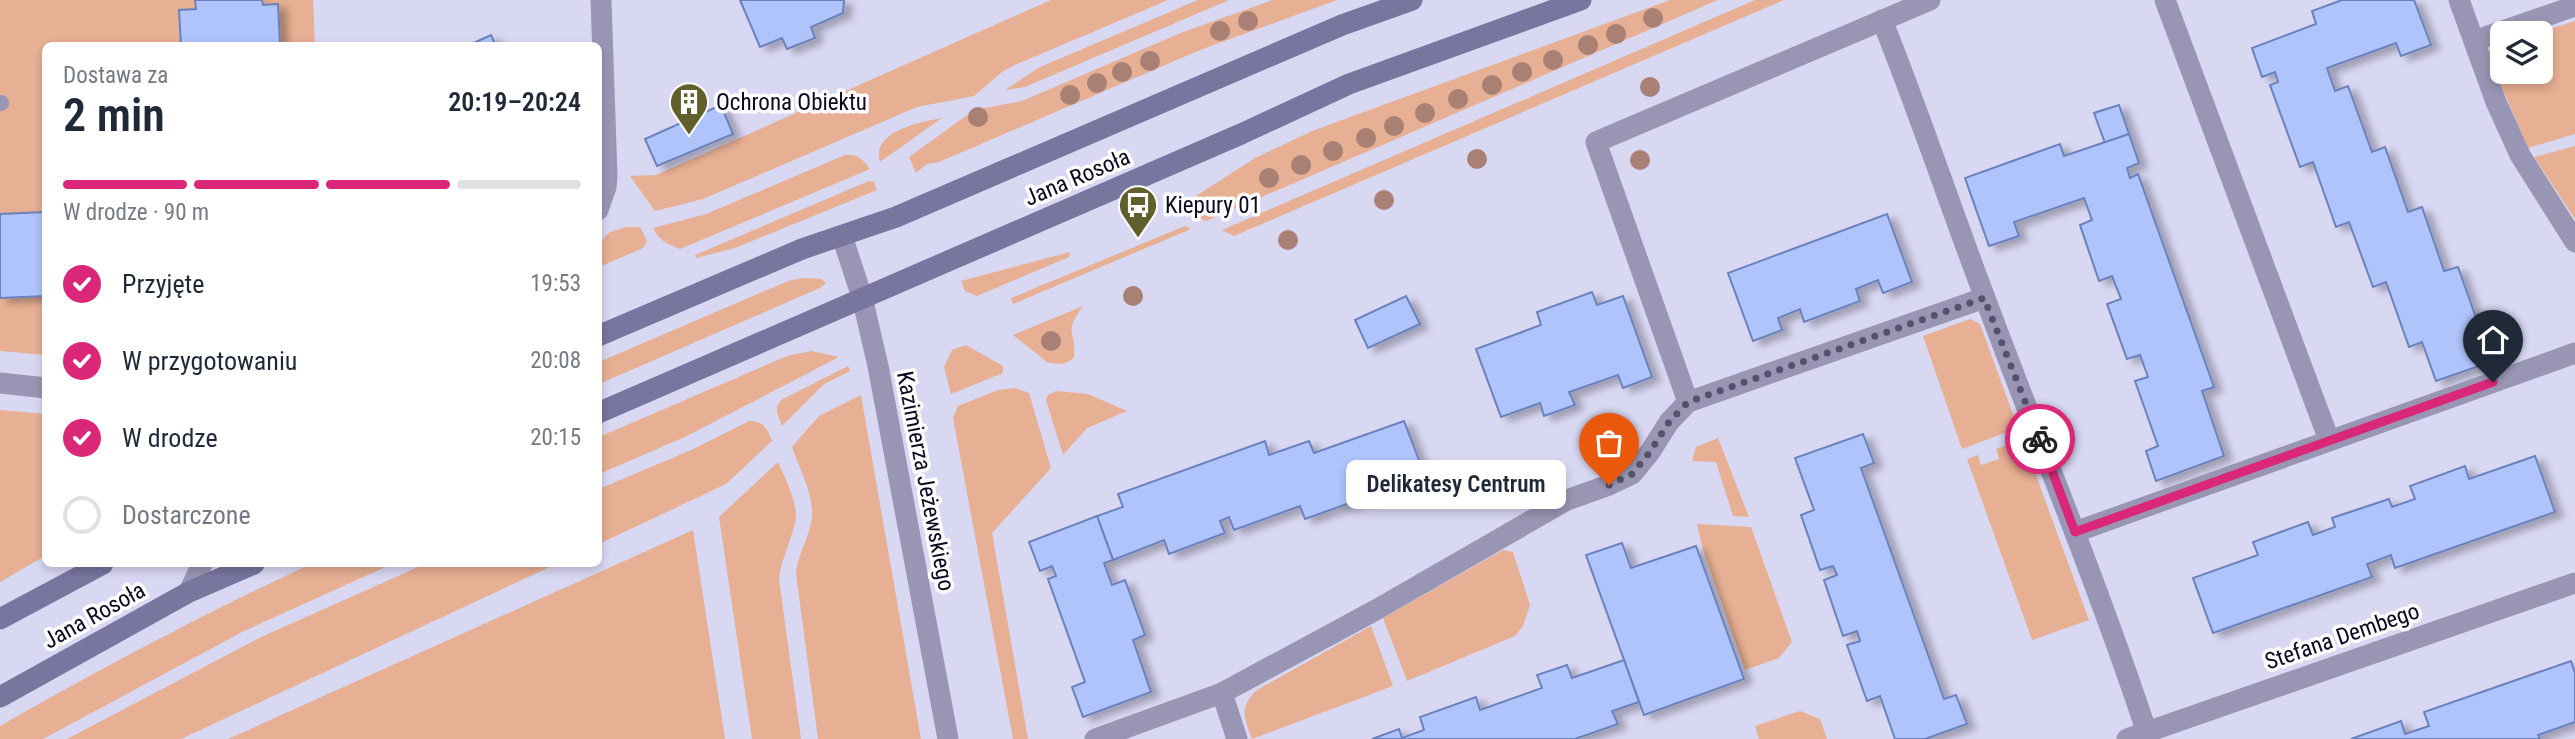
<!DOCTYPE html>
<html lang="pl">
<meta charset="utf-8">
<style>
:root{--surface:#fff;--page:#f6f6f7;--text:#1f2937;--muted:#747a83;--line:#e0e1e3;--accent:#db2777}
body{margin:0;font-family:"Roboto Condensed",sans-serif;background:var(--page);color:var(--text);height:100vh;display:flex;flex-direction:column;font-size:26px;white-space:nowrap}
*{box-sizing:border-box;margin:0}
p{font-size:23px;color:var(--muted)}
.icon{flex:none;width:38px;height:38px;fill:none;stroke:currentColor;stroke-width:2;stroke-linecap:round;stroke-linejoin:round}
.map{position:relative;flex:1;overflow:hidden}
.panel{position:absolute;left:42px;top:42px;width:560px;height:525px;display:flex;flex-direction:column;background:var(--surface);border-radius:10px;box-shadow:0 4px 10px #0003}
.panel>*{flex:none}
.fabs{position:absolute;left:2490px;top:21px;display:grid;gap:14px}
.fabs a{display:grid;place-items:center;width:63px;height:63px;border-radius:10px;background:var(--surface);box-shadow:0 4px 10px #0003;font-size:35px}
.pin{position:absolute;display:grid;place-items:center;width:60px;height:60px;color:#fff;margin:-72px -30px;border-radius:50% 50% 50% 0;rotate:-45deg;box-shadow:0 0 7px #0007}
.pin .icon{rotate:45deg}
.courier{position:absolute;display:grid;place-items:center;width:70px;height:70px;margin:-35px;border:5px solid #db2777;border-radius:50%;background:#fff;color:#222;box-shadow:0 2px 9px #0007}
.bubble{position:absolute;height:49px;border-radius:10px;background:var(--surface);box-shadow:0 4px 10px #0003;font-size:23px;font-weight:600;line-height:49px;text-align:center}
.headline em{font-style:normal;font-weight:600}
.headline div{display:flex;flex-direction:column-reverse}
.headline{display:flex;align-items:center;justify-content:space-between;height:119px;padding:0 21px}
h1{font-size:46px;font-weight:600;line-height:52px}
.bar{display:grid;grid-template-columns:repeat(4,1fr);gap:10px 7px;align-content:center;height:84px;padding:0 21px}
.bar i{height:9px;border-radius:5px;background:var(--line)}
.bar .current{background:var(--accent)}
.bar p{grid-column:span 4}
ol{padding:0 21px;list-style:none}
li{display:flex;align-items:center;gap:21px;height:77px}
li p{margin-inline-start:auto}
li .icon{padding:7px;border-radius:50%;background:var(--accent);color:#fff;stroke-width:4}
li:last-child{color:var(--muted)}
li i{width:38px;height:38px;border:4px solid var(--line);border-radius:50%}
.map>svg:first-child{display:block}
</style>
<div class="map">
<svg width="2575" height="739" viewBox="0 0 2575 739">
<defs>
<filter id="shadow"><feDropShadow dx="8" dy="4.5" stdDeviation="3.5" flood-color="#0004"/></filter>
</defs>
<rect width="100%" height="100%" fill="#d9d8f3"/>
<g fill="#e7af93">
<polygon points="0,0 313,0 315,45 46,46 45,355 0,351"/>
<polygon points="1051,0 1168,0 1015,65 1002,72 974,96 917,107 703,199 655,211 630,176 656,175"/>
<polygon points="1198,0 1229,0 1025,87 1005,90 1040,67"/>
<polygon points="1273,0 1337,0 1200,50 939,162 927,164 916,173 909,157 974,110 1022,101 1183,32"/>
<polygon points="1670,0 1718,0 1206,221 1185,211 1182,205 1255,158 1312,131"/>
<polygon points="1755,0 1784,0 1234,236 1222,230"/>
<polygon points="2575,21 2575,134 2528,148 2486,50 2502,45 2502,72 2541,72 2541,33 2537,33"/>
<path d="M942 118 880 162C871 131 920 122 942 118Z"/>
<polygon points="2575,146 2575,219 2534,157"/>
<path d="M845 155C857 154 863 159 870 169L680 249C667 243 659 241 653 228L706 214Z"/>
<polygon points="869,181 874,182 877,190 735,248 696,258 695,255"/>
<polygon points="1185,226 1191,229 1013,304 1011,298"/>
<polygon points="626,227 640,227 647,241 643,248 599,267 599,243 610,232"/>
<polygon points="1070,252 1069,257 977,296 965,291 961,281"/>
<polygon points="803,278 821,279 826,283 820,288 599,384 599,362 788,281"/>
<path d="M1083 306C1062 334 1077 332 1074 357 1068 365 1056 365 1047 362L1013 335Z"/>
<polygon points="1970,319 1980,324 2018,428 1962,449 1923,336"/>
<polygon points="966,345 1003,366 1003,373 951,394 944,367 952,350"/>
<polygon points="811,351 839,357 685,437 599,474 599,437 787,356"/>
<polygon points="848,366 850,371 824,384 782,426 777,413 777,406 781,400"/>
<polygon points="1015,388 1029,393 1051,468 992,533 1028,739 1013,739 953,418 958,406 998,390"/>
<polygon points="1056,391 1088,394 1127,411 1087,428 1063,455 1046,400 1048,395"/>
<path d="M861 395 921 739H818L796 574C797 557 806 543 810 527 818 501 800 471 792 447L819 416Z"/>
<polygon points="0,410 46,414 45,556 0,582"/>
<path d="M749 421C763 421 767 428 772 441L726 484 599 544V489L691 450Z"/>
<polygon points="1718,438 1749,517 1733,516 1716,462 1692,461 1696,447"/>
<polygon points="2023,440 2089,620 2032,640 1967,459 1978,455 1981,465 1999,459 1996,449"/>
<path d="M778 462C785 478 795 497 796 515 796 529 781 559 779 579L801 739H752L719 517Z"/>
<polygon points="1697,524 1751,527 1792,642 1779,658 1745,670 1703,550"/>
<polygon points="693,530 725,739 228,739"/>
<polygon points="1503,550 1513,552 1530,605 1523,626 1515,636 1407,681 1383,618"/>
<path d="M311 564H392L242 632 43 739H0V726C102 668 205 613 311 564Z"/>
<polygon points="425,564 556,564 181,739 67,739 261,637"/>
<path d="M1371 626 1393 686 1252 739C1244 717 1239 707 1257 690Z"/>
<polygon points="1800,711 1820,719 1827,739 1759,739 1755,726"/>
</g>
<g fill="#afc4fb" stroke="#6b81bd" stroke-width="2" filter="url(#shadow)">
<polygon points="195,0 262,0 263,5 278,4 280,46 181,46 179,10 196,9"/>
<polygon points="740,0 844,0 843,13 811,27 815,38 787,49 782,38 760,47"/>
<polygon points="2342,0 2414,0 2431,45 2401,56 2396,43 2327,68 2335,91 2348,86 2372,152 2385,147 2408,212 2422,207 2444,271 2458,267 2481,332 2494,327 2505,357 2436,381 2422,342 2409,347 2386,282 2373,287 2349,222 2336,227 2313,162 2300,167 2270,85 2278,82 2275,72 2262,77 2252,48 2316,24 2312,11"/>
<polygon points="491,35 496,46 467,46"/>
<polygon points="721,105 733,134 657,166 645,139"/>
<polygon points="2119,105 2129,134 2105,143 2094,113"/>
<polygon points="2129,134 2139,163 2127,168 2130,178 2138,174 2214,387 2202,391 2224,456 2156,481 2146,451 2158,446 2135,381 2148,377 2140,355 2127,359 2107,304 2121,299 2112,276 2099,281 2080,225 2092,220 2084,198 2014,222 2019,236 1989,246 1965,178 2060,144 2064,156"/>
<polygon points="46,212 46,296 0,298 0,214"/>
<polygon points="1887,214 1912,282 1883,293 1878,280 1861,287 1856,289 1860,301 1804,322 1800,309 1778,318 1782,330 1753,341 1728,273"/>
<polygon points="1592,292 1597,305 1623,296 1652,377 1623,388 1618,375 1569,392 1575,405 1544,416 1540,403 1501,417 1476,349 1541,325 1537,312"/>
<polygon points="1406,296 1420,324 1368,348 1355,320"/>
<polygon points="1404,421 1425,476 1305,519 1300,506 1234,530 1229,517 1220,521 1225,533 1169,554 1164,540 1113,560 1097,516 1123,507 1118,494 1265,441 1269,455 1309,441 1314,453"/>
<polygon points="1863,434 1874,463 1861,468 1944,699 1956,695 1967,724 1925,739 1895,739 1880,696 1867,701 1847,645 1860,641 1857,631 1843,636 1824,580 1837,575 1833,566 1820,570 1801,515 1814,510 1795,458"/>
<polygon points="2535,456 2555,512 2395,568 2391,555 2367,564 2372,577 2213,633 2193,578 2258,555 2253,542 2308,522 2313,535 2335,527 2332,518 2389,499 2392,507 2415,499 2410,486 2465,466 2469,479"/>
<polygon points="1097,516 1113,560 1104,563 1112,585 1125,580 1145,635 1133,640 1151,692 1083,717 1072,687 1085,682 1048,579 1056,576 1052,566 1040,571 1029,542"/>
<polygon points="1622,543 1631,568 1696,546 1744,679 1644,715 1586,555"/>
<polygon points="1624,660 1639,702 1612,711 1618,724 1575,739 1372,739 1399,729 1402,738 1424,730 1420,717 1476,697 1480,710 1542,688 1537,675 1567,665 1572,678"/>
<polygon points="2571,661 2575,673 2575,722 2538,735 2540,739 2351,739 2401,721 2405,734 2429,726 2424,712"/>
</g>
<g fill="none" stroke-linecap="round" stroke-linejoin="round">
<polyline stroke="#9896b4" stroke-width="16" points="0,103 1,103"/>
<g stroke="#9896b4" stroke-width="21">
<polyline points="1930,0 1596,142 1688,402 1984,298"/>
<polyline points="2165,0 2329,440"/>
<polyline points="2459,0 2496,102 2520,155 2575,242"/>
<path d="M1882 20C1919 112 1950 206 1985 298 2040 445 2100 590 2149 739"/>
<polyline points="2474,41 2575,6"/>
<polyline points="598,210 606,187 607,176 601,0"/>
<polyline points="842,236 862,297 878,366 948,739"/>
<polyline points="0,383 46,388"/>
<polyline points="2075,532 2575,353"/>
<polyline points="189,592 202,564"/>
<polyline points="1222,693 1237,739"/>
<polyline points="1095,739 1222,693 1374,611 1567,500 1609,485 1632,474 1650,452 1669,422 1688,402"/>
<polyline points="2127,739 2575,583"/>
</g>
<g stroke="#78759f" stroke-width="21">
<polyline points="598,336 802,249 896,217 1342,25 1412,0"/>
<polyline points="598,413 1241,134 1349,84 1581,0"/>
<polyline points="0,619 103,564"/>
<polyline points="0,697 189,592 254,564"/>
</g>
</g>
<g fill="#a88174">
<circle cx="1653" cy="18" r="10"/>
<circle cx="1248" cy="21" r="10"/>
<circle cx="1220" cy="31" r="10"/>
<circle cx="1616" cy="34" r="10"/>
<circle cx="1588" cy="45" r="10"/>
<circle cx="1553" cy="60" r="10"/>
<circle cx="1150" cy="61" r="10"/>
<circle cx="1122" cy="72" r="10"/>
<circle cx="1522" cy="72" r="10"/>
<circle cx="1097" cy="83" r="10"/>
<circle cx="1492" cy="85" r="10"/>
<circle cx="1650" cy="87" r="10"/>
<circle cx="1070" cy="95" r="10"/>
<circle cx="1458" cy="99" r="10"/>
<circle cx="1425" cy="113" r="10"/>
<circle cx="978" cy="117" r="10"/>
<circle cx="1394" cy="126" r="10"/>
<circle cx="1366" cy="138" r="10"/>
<circle cx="1333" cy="151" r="10"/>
<circle cx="1477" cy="159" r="10"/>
<circle cx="1640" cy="160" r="10"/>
<circle cx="1301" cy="165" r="10"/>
<circle cx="1269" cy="178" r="10"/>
<circle cx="1384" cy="200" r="10"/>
<circle cx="1288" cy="240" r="10"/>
<circle cx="1133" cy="296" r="10"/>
<circle cx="1051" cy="341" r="10"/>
</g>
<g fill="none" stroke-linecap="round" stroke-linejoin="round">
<polyline stroke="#54516a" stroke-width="7" stroke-dasharray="0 12.6" points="1609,485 1632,474 1650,452 1669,422 1688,402 1984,298 2040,439"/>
<polyline stroke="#db2777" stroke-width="9" points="2040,439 2075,532 2493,382"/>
</g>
<defs>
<g id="building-pin" transform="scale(2.0125)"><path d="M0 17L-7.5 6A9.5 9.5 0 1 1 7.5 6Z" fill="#61602d" stroke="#fcfcfc"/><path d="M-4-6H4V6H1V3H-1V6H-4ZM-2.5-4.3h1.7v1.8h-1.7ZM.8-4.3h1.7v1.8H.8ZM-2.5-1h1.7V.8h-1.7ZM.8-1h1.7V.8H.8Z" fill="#fff"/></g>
<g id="bus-pin" transform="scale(2.0125)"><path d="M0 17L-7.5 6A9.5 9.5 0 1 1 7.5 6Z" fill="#61602d" stroke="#fcfcfc"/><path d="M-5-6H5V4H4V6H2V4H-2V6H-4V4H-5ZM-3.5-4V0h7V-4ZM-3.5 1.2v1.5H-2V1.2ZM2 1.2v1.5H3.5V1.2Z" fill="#fff"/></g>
</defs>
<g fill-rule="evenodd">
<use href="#building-pin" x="689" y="102"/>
<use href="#bus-pin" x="1138" y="205"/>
</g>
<g text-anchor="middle" stroke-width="7" stroke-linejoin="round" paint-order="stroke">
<g font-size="23" fill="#0c0820" stroke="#fcfcfc" text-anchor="start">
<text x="716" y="110">Ochrona Obiektu</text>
<text x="1165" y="213">Kiepury 01</text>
</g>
<g font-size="23" fill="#0c0820" stroke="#fcfcfc">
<text transform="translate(1077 177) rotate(-23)" y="8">Jana Rosoła</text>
<text transform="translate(926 481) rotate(79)" y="8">Kazimierza Jeżewskiego</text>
<text transform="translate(94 615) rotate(-29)" y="8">Jana Rosoła</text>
<text transform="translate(2342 636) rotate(-19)" y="8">Stefana Dembego</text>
</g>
</g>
</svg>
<div class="fabs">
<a><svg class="icon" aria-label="layers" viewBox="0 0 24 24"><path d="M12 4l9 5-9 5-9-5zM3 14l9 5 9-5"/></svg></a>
</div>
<div class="pin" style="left:1609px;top:485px;background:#ea580c"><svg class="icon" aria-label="bag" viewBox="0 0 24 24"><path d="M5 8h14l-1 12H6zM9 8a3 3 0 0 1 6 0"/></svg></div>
<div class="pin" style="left:2493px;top:382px;background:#1f2937"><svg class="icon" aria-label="home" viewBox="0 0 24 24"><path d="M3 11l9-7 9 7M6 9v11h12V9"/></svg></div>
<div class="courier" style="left:2040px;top:439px"><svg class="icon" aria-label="bike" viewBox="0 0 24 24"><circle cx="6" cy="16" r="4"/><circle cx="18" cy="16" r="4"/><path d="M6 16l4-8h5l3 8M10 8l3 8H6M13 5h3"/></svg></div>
<div class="bubble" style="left:1346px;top:460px;width:220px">Delikatesy Centrum</div>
<section class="panel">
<div class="headline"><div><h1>2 min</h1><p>Dostawa za</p></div><em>20:19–20:24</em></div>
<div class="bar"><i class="current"></i><i class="current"></i><i class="current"></i><i></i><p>W drodze · 90 m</p></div>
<ol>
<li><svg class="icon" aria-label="check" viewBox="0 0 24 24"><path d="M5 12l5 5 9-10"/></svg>Przyjęte<p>19:53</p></li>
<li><svg class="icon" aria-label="check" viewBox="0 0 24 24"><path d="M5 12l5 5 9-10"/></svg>W przygotowaniu<p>20:08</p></li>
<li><svg class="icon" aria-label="check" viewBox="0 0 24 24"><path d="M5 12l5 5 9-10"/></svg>W drodze<p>20:15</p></li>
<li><i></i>Dostarczone</li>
</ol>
</section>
</div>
